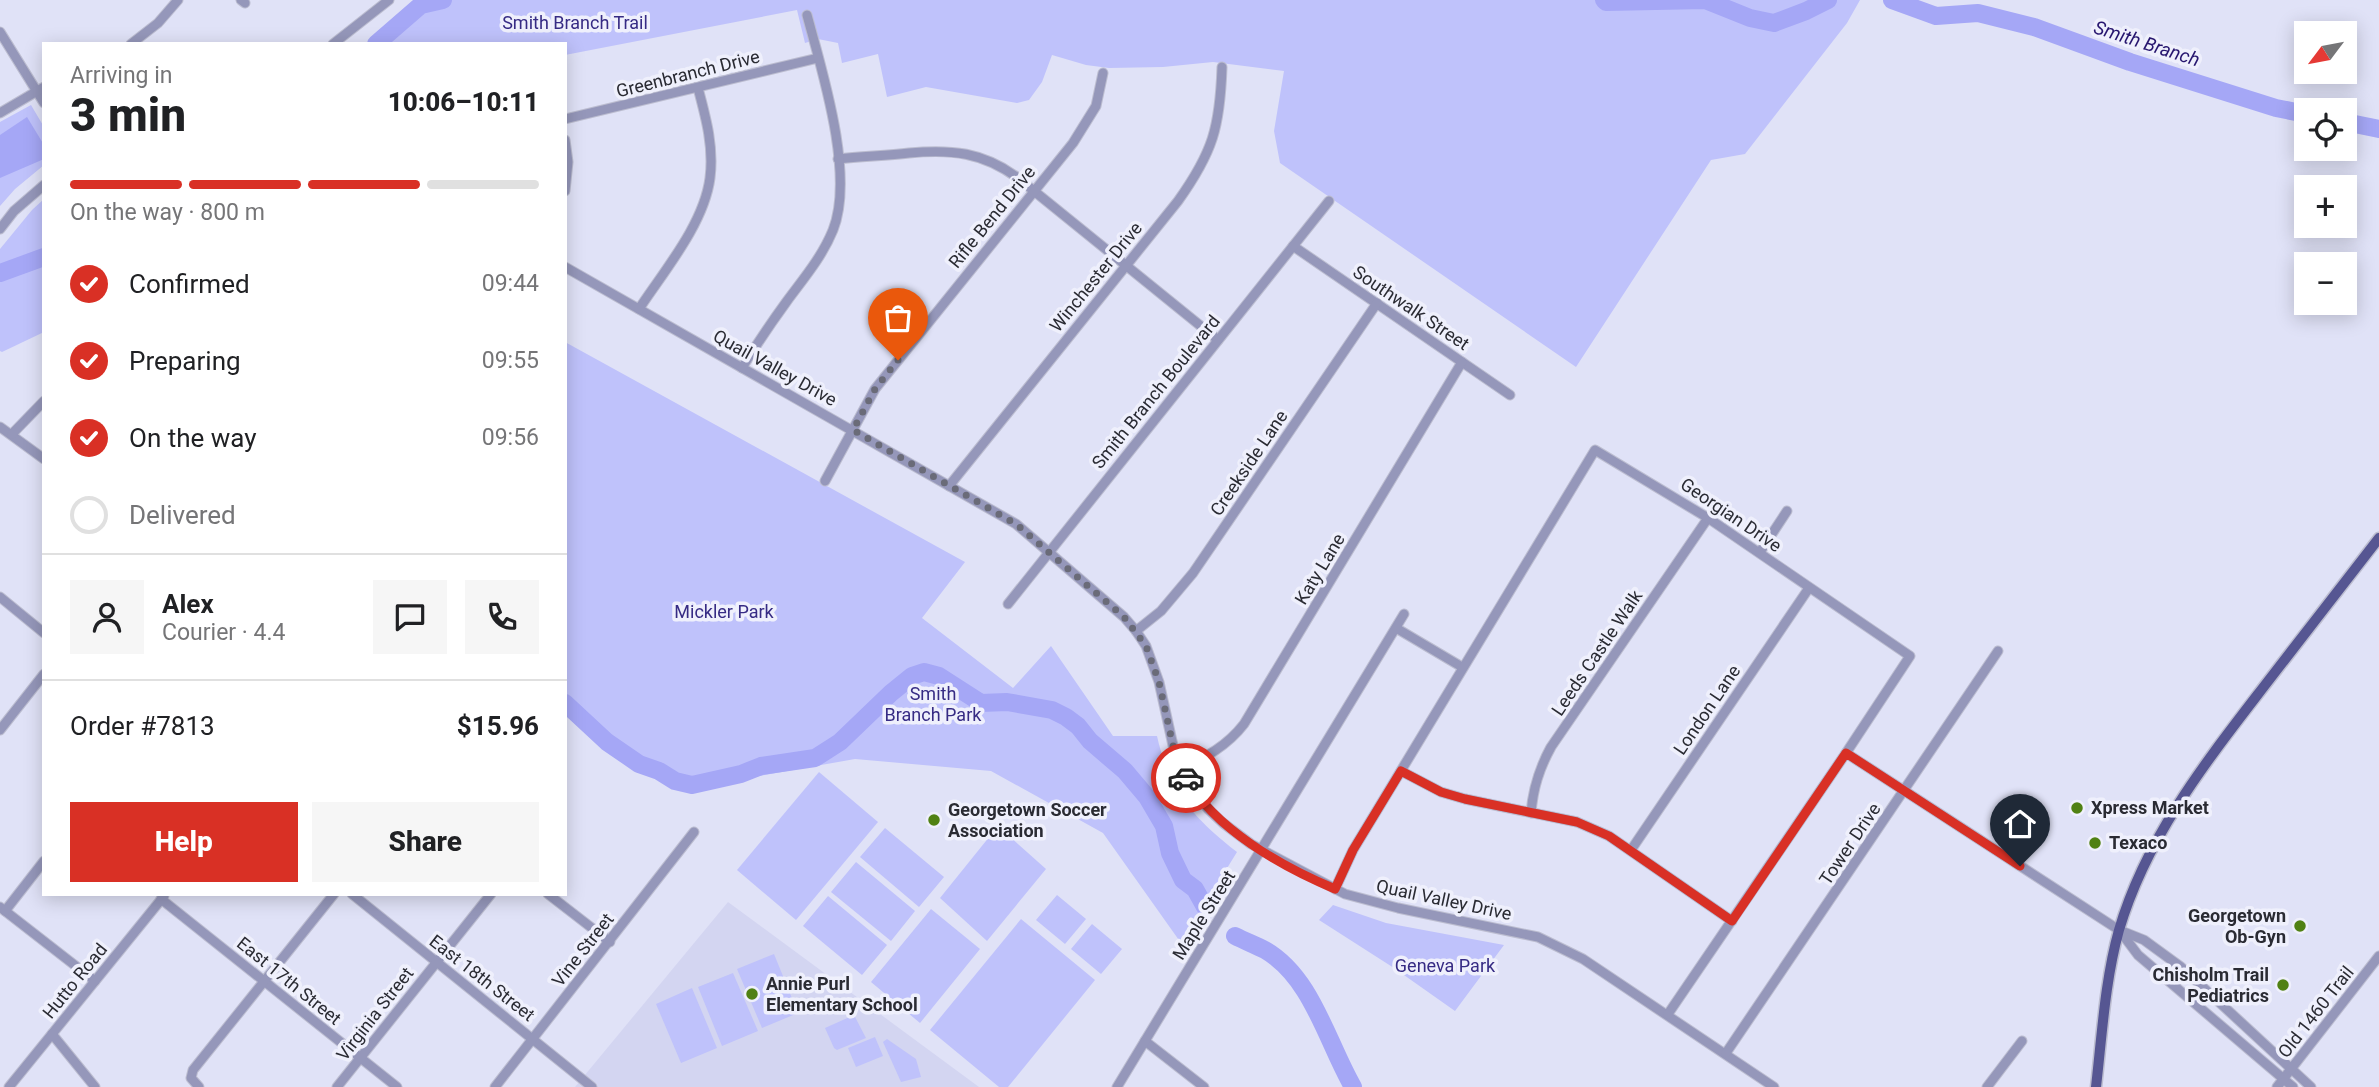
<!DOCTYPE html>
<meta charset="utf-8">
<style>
:root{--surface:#fff;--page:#f6f6f6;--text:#202124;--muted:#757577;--line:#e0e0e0;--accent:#d93025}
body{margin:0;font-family:Roboto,sans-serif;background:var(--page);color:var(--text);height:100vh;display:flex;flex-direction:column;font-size:26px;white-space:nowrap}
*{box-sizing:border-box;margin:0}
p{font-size:23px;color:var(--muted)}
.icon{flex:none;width:38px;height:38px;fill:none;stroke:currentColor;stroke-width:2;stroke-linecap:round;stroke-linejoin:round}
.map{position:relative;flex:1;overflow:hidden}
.panel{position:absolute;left:42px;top:42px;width:525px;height:854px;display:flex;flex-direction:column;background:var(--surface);border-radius:0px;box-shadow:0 4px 18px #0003}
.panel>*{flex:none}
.needle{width:46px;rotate:238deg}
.tools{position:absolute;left:2294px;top:21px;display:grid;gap:14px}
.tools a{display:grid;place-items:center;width:63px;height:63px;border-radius:0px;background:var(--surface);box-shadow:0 4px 18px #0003;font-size:35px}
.pin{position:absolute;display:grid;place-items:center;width:60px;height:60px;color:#fff;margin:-72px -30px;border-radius:50% 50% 50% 0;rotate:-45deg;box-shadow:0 0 7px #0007}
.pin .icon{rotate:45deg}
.courier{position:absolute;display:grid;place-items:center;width:70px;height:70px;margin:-35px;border:5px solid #d93025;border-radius:50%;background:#fff;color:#222;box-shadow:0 2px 9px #0007}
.head em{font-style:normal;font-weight:800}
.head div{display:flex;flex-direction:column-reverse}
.head{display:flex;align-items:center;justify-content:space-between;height:119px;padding:0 28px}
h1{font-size:46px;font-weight:800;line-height:52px}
.bar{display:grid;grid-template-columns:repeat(4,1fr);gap:10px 7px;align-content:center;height:84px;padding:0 28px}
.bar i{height:9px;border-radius:5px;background:var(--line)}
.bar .active{background:var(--accent)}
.bar p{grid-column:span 4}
.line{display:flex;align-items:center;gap:18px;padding:0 28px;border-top:2px solid var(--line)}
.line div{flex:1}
.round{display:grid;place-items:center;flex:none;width:74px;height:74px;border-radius:0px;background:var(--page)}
ol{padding:0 28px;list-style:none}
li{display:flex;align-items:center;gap:21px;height:77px}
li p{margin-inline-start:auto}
li .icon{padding:7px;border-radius:50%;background:var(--accent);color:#fff;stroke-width:4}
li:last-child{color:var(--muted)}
li i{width:38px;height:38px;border:4px solid var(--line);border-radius:50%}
.button{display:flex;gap:14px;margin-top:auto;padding:14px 28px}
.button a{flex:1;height:80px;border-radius:0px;background:var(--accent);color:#fff;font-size:28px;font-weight:800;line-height:80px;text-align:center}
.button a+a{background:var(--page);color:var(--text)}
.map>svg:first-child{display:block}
</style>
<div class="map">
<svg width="2379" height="1087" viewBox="0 0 2379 1087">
<rect width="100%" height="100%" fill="#e0e2f7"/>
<polygon fill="#d3d5f1" points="728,902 979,1087 575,1087"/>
<g fill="#bfc2fb">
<polygon points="416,0 1860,0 1847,23 1745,154 1711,160 1576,367 1280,163 1274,131 1284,71 1213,62 1163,67 1109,68 1086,65 1052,55 1042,82 1029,100 1017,103 926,87 887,97 878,54 842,63 838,43 818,39 805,43 797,10 565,55 565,44 383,44"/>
<polygon points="31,105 44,127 44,165 15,189 0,206 0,122"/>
<polygon points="44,199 44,332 2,352 0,351 0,249 32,210"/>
<path d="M565 342 965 562 922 618 1013 688 1051 646 1113 736H1157C1169 790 1194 819 1237 852L1181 943 1103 833 991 771 855 759 697 787 646 772 604 744 565 707Z"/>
<polygon points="819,772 878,822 796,920 737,870"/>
<polygon points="998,826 1046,869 987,941 940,898"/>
<polygon points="885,828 944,877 919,907 860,857"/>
<polygon points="856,862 915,911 891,941 831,892"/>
<polygon points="1057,895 1086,919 1065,944 1036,920"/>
<polygon points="828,896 887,945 862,975 803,926"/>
<polygon points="1333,905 1386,923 1504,945 1455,1011 1394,968 1319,920"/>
<polygon points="931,909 980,949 920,1023 871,982"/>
<polygon points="1021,919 1095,980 1008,1087 999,1087 930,1030"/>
<polygon points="1092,924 1122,949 1101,974 1071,949"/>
<polygon points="774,954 798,1013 762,1028 737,969"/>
<polygon points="733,973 758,1031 722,1046 698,987"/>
<polygon points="692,988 717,1048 681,1063 656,1004"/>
<polygon points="854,1015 866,1038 837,1050 834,1048 825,1028"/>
<polygon points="875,1037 883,1056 856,1067 848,1048"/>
<polygon points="887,1039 916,1059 921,1077 901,1082 883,1042"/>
</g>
<polygon fill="#a5a7f6" points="27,117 44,145 44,159 0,178 0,135"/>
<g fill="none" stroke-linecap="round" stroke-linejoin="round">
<g stroke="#a5a7f6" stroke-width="18">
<polyline points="1604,0 1606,2 1705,0 1750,18 1774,23 1806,11 1828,0"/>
<polyline points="1892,0 1936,16 1978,13 2034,27 2130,62 2276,108 2306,114"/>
<polyline points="376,44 421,5 443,0"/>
<polyline points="2345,122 2379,129"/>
<polyline points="0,273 44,257"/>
<polyline points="565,703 607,742 639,764 659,771 675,781 692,785 741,774 761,766 815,758 840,742 891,693 912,676 924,672 939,676 981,703 1007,702 1052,710 1066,717 1078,726 1090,741 1125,771 1147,797 1164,826 1170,853 1183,880 1195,889 1205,907"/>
<path d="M1235 936C1245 941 1255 945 1265 950 1312 977 1327 1042 1353 1087"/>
</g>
<g stroke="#bcbdd0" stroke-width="11">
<g id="minor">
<polyline points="241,0 245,3"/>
<polyline points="0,32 44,103"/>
<polyline points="131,44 158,23 178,0"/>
<polyline points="333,44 389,0"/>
<polyline points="0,113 44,87"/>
<polyline points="565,119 818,58"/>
<polyline points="565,140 568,162 565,191"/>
<path d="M838 159C862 156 885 156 909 153 951 149 983 152 1018 178L1218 340"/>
<polyline points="0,229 14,211 44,185"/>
<polyline points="1293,246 1510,395"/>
<polyline points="565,267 1016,524 1124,617 1136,631 1146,646 1159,682 1174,750 1181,769 1191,787 1208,809 1223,823 1251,844 1345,894 1398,908 1538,937 1583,959 1774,1087"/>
<path d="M639 309C664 271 704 224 710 178 714 147 706 118 698 88"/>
<path d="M742 368C756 345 771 323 787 301 804 278 822 257 833 230 855 175 822 71 807 15"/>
<polyline points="0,427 44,459"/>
<polyline points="12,434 44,401"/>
<polyline points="825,481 875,389 1073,143 1096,106 1103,73"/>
<path d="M949 486 1178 201C1213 152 1220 127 1222 67"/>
<polyline points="1760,552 1787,511"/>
<polyline points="0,597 44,633"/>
<polyline points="1008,604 1329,201"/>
<polyline points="1396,628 1462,667"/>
<polyline points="1136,631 1161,611 1193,573 1377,303"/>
<polyline points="0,730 44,674"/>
<polyline points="1846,753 2119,930 2144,940 2181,967 2311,1087"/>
<path d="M1181 769C1206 757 1227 746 1244 724L1462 362"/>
<polyline points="1401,771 1441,792 1465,799 1577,822 1609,836 1732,921"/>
<path d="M1531 813C1533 788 1539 769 1551 747L1708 518"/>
<polyline points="1631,850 1809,588"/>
<polyline points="1335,889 1353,850 1595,450 1708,518 1910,656 1846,753 1668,1014"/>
<polyline points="352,894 592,1087"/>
<polyline points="548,894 610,942"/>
<polyline points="161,899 397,1087"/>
<polyline points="0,907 95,981"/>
<polyline points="5,911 44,861"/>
<polyline points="2120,931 2138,955 2293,1087"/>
<polyline points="52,1034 95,1087"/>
<polyline points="1145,1041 1204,1087"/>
<polyline points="1726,1053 1998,651"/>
<polyline points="9,1087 164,896"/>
<polyline points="199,1087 191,1078 193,1070 334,894"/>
<polyline points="337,1087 491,894"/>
<polyline points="495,1087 694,832"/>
<polyline points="1117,1087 1404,614"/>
<polyline points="1987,1087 2022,1041"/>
<polyline points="2277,1087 2379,956"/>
</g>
</g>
<g stroke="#bcbdd0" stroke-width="13">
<path id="major" d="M2096 1087C2102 1035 2105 980 2119 930 2146 838 2205 763 2262 689 2301 639 2340 588 2379 538"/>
</g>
<use href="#minor" stroke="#9597ba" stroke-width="9"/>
<use href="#major" stroke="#565692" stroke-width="10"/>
</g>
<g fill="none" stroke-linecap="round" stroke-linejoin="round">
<polyline stroke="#6a6b78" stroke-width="7" stroke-dasharray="0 12.6" points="898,360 875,389 853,430 1016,524 1124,617 1146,646 1159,682 1174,750 1186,778"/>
<path stroke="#d93025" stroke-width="9" d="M1186 778C1215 829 1282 867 1335 889L1353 850 1401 771 1441 792 1465 799 1577 822 1609 836 1732 921 1846 753 2020 866"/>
</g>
<g fill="#508113" stroke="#eff0fc" stroke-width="2.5">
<circle cx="2077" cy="808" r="7"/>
<circle cx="934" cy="820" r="7"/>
<circle cx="2095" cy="843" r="7"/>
<circle cx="2300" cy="926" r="7"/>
<circle cx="2283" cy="985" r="7"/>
<circle cx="752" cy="994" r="7"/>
</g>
<g text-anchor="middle" stroke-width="7" stroke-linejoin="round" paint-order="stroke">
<g font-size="18" fill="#362b84" stroke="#eff0fc">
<text x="575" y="29">Smith Branch Trail</text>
<text x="724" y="618">Mickler Park</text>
<text x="933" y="700">Smith<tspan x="933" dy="21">Branch Park</tspan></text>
<text x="1445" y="972">Geneva Park</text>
</g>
<g font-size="18" fill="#2a2b33" stroke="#eff0fc">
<text transform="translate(688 74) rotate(-14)" y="6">Greenbranch Drive</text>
<text transform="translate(992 217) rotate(-51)" y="6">Rifle Bend Drive</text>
<text transform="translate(1096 277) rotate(-51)" y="6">Winchester Drive</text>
<text transform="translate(1411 308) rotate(34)" y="6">Southwalk Street</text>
<text transform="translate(775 368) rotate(29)" y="6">Quail Valley Drive</text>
<text transform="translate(1156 392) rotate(-51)" y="6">Smith Branch Boulevard</text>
<text transform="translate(1249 463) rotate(-56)" y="6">Creekside Lane</text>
<text transform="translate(1731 515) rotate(34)" y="6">Georgian Drive</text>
<text transform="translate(1320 569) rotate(-59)" y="6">Katy Lane</text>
<text transform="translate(1597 653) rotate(-56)" y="6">Leeds Castle Walk</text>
<text transform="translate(1707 710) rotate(-56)" y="6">London Lane</text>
<text transform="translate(1850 844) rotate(-56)" y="6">Tower Drive</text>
<text transform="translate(1444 900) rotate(12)" y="6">Quail Valley Drive</text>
<text transform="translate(1204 915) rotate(-58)" y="6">Maple Street</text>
<text transform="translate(583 950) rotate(-52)" y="6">Vine Street</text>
<text transform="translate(482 978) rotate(38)" y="6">East 18th Street</text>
<text transform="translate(75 981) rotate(-51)" y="6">Hutto Road</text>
<text transform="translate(289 981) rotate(39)" y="6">East 17th Street</text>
<text transform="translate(2316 1012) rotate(-52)" y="6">Old 1460 Trail</text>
<text transform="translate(375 1014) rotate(-52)" y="6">Virginia Street</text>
</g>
<g font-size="18" font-weight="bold" fill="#2a2b33" stroke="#eff0fc" text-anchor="start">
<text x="2091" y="814">Xpress Market</text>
<text x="948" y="816">Georgetown Soccer<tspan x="948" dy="21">Association</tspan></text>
<text x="2109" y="849">Texaco</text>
<text x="2286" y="922" text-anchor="end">Georgetown<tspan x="2286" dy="21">Ob-Gyn</tspan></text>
<text x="2269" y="981" text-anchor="end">Chisholm Trail<tspan x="2269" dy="21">Pediatrics</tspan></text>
<text x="766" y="990">Annie Purl<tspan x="766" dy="21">Elementary School</tspan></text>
</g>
<g font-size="19" font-style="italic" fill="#27166f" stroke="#eff0fc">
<text transform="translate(2147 43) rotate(18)" y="7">Smith Branch</text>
</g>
</g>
</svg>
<div class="tools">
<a><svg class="needle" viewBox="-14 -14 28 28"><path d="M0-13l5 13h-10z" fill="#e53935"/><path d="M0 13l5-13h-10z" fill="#757577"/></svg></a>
<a><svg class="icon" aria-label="locate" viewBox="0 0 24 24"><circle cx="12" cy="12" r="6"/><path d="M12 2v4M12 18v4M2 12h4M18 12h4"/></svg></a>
<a>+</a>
<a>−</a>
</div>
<div class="pin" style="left:898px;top:360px;background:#ea580c"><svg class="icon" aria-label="bag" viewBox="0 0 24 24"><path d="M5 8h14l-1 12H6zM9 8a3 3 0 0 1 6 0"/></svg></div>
<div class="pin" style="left:2020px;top:866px;background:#1f2937"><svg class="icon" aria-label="home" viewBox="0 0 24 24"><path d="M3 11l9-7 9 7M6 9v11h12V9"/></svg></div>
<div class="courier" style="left:1186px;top:778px"><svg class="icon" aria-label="car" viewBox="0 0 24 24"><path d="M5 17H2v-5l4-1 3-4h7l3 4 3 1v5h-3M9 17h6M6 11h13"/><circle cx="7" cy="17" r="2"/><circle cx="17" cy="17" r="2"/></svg></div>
<section class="panel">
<div class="head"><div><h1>3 min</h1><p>Arriving in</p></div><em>10:06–10:11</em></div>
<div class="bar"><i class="active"></i><i class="active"></i><i class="active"></i><i></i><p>On the way · 800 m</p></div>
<ol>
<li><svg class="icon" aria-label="check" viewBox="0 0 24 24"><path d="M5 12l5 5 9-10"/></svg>Confirmed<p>09:44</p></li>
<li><svg class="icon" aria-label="check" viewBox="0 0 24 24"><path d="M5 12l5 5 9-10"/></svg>Preparing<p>09:55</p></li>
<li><svg class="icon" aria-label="check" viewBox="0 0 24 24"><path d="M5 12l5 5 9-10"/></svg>On the way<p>09:56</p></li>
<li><i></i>Delivered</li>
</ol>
<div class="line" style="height:126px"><a class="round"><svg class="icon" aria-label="person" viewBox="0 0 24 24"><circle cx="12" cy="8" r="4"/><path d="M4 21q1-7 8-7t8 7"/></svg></a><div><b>Alex</b><p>Courier · 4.4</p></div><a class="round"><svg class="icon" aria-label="chat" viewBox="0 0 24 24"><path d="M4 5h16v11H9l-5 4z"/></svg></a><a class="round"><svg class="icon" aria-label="phone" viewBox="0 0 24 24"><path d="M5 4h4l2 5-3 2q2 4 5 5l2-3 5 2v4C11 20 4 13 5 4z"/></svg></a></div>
<div class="line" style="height:91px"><div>Order #7813</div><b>$15.96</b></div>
<div class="button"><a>Help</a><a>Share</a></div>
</section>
</div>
